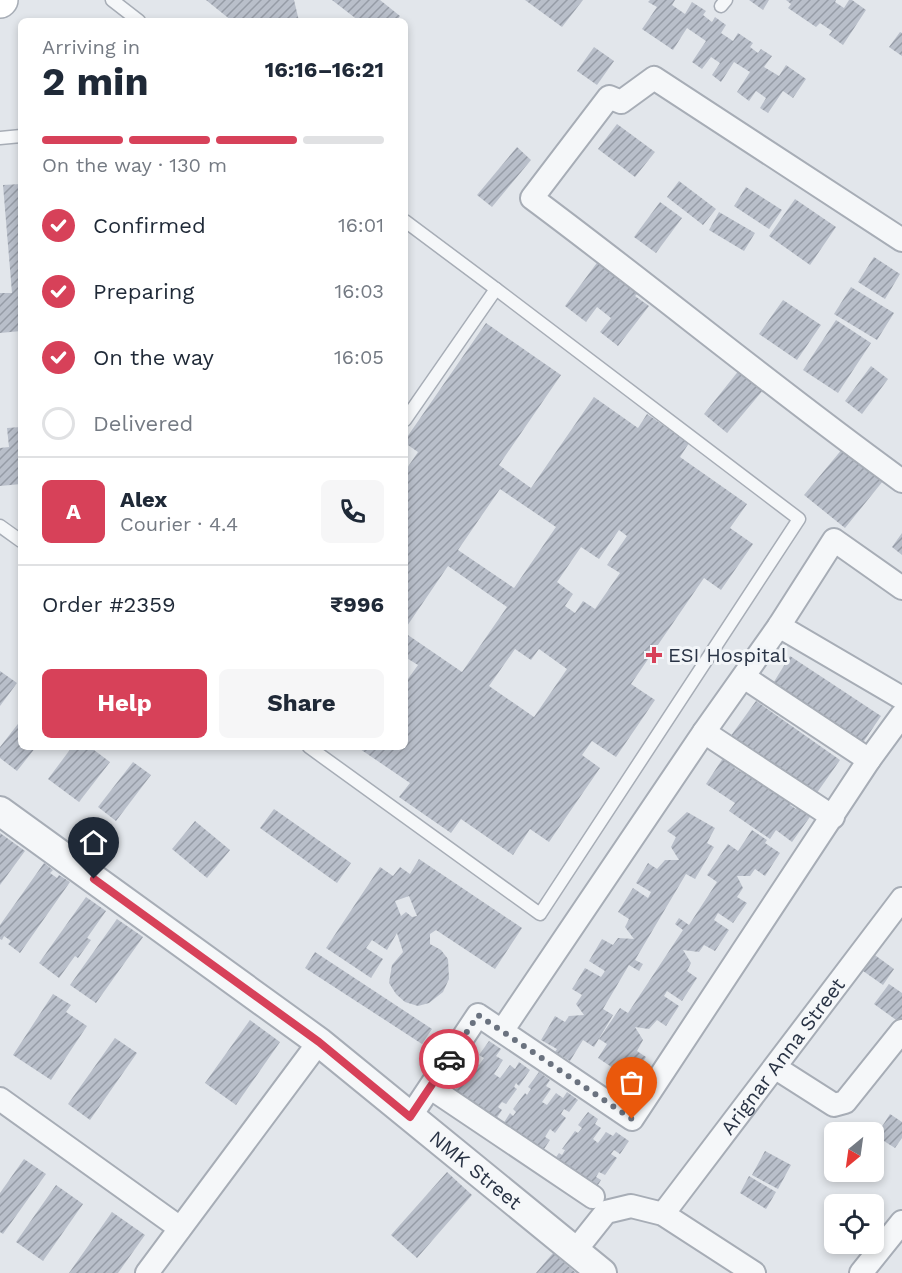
<!DOCTYPE html>
<meta charset="utf-8">
<style>
:root{--surface:#fff;--page:#f6f6f7;--text:#1f2937;--muted:#747a83;--line:#e0e1e3;--accent:#d74159}
body{margin:0;font-family:"Work Sans",sans-serif;background:var(--page);color:var(--text);height:100vh;display:flex;flex-direction:column;font-size:22px;white-space:nowrap}
*{box-sizing:border-box;margin:0}
p{font-size:20px;color:var(--muted)}
.icon{flex:none;width:33px;height:33px;fill:none;stroke:currentColor;stroke-width:2;stroke-linecap:round;stroke-linejoin:round}
.map{position:relative;flex:1;overflow:hidden}
.sheet{position:absolute;left:18px;top:18px;width:390px;height:732px;display:flex;flex-direction:column;background:var(--surface);border-radius:9px;box-shadow:0 3px 9px #0003}
.sheet>*{flex:none}
.needle{width:39px;rotate:209deg}
.controls{position:absolute;left:824px;top:1122px;display:grid;gap:12px}
.controls a{display:grid;place-items:center;width:60px;height:60px;border-radius:9px;background:var(--surface);box-shadow:0 3px 9px #0003;font-size:30px}
.pin{position:absolute;display:grid;place-items:center;width:51px;height:51px;color:#fff;margin:-62px -26px;border-radius:50% 50% 50% 0;rotate:-45deg;box-shadow:0 0 6px #0007}
.pin .icon{rotate:45deg}
.courier{position:absolute;display:grid;place-items:center;width:60px;height:60px;margin:-30px;border:4px solid #d74159;border-radius:50%;background:#fff;color:#222;box-shadow:0 2px 8px #0007}
.head em{font-style:normal;font-weight:700}
.head div{display:flex;flex-direction:column-reverse}
.head{display:flex;align-items:center;justify-content:space-between;height:102px;padding:0 24px}
h1{font-size:39px;font-weight:700;line-height:45px}
.bar{display:grid;grid-template-columns:repeat(4,1fr);gap:9px 6px;align-content:center;height:72px;padding:0 24px}
.bar i{height:8px;border-radius:4px;background:var(--line)}
.bar .on{background:var(--accent)}
.bar p{grid-column:span 4}
.line{display:flex;align-items:center;gap:15px;padding:0 24px;border-top:2px solid var(--line)}
.line div{flex:1}
.round{display:grid;place-items:center;flex:none;width:63px;height:63px;border-radius:9px;background:var(--page)}
ol{padding:0 24px;list-style:none}
li{display:flex;align-items:center;gap:18px;height:66px}
li p{margin-inline-start:auto}
li .icon{padding:6px;border-radius:50%;background:var(--accent);color:#fff;stroke-width:4}
li:last-child{color:var(--muted)}
li i{width:33px;height:33px;border:3px solid var(--line);border-radius:50%}
.cta{display:flex;gap:12px;margin-top:auto;padding:12px 24px}
.cta a{flex:1;height:69px;border-radius:9px;background:var(--accent);color:#fff;font-size:24px;font-weight:700;line-height:69px;text-align:center}
.cta a+a{background:var(--page);color:var(--text)}
.map>svg:first-child{display:block}
</style>
<div class="map">
<svg width="902" height="1273" viewBox="0 0 902 1273">
<defs>
<pattern id="building-hatch" width="6" height="6" patternUnits="userSpaceOnUse" patternTransform="scale(1.5)"><rect width="6" height="6" fill="#b9bfca"/><path d="M-1 1l2-2M0 6l6-6M5 7l2-2" fill="none" stroke="#969ca6"/></pattern>
</defs>
<rect width="100%" height="100%" fill="#e2e6eb"/>
<g fill="url(#building-hatch)" fill-rule="evenodd">
<polygon points="206,0 294,0 299,21 232,21"/>
<polygon points="332,0 380,0 400,16 397,21 359,21"/>
<polygon points="525,0 583,0 562,27"/>
<polygon points="650,0 675,0 672,5 685,14 692,2 706,11 703,15 712,22 715,17 726,25 721,33 733,41 738,33 753,43 750,47 758,53 761,49 772,56 764,67 779,76 786,65 806,79 793,98 783,91 768,113 760,108 766,98 756,91 749,101 737,92 750,72 734,62 721,82 712,75 720,63 711,57 702,69 692,62 706,41 687,28 673,50 642,29 657,7 648,2"/>
<polygon points="749,0 769,0 763,10"/>
<polygon points="786,0 836,0 835,2 844,8 849,0 852,0 866,10 843,45 829,35 832,31 820,23 816,27 788,8 791,4"/>
<polygon points="900,32 902,33 902,56 889,47"/>
<polygon points="594,47 614,61 597,85 577,71"/>
<polygon points="617,124 655,152 635,177 598,149"/>
<polygon points="517,147 531,160 492,207 477,195"/>
<polygon points="679,181 716,209 703,225 667,197"/>
<polygon points="21,184 21,331 0,333 0,293 12,293 3,185"/>
<polygon points="746,187 782,210 769,229 734,206"/>
<polygon points="795,199 836,227 810,265 769,236"/>
<polygon points="660,202 682,218 656,253 634,237"/>
<polygon points="719,212 755,233 744,251 709,230"/>
<polygon points="874,257 900,274 885,299 858,282"/>
<polygon points="599,260 640,291 635,296 649,306 618,346 600,332 611,318 597,307 586,322 565,306"/>
<polygon points="851,287 894,313 877,340 834,314"/>
<polygon points="783,300 821,325 797,360 759,334"/>
<polygon points="836,320 871,343 838,393 803,370"/>
<path d="M486 323 561 375 499 465 531 488 594 397 638 428 647 414 689 443 680 457 747 504 730 528 753 544 721 590 704 578 631 684 655 700 616 757 592 741 582 755 600 768 549 842 530 829 513 855 461 819 451 833 399 797 410 783 360 749 361 747H405V683L418 665 405 657V633L462 672 507 607 448 566 405 629V471L418 452 405 443V440ZM500 489 556 527 514 588 458 550ZM619 530 627 536 607 565 620 573 595 609 583 601 575 613 565 606 573 594 557 582 581 547 599 559ZM515 649 531 660 539 649 567 669 534 717 489 686Z"/>
<polygon points="871,366 888,379 862,414 845,401"/>
<polygon points="740,369 764,389 727,433 704,414"/>
<polygon points="21,427 21,484 0,486 0,448 9,447 7,428"/>
<polygon points="843,448 883,481 845,528 804,495"/>
<polygon points="902,533 902,555 892,547"/>
<polygon points="790,656 881,716 862,744 772,685"/>
<polygon points="0,671 17,683 0,706"/>
<polygon points="756,701 840,760 814,797 730,737"/>
<polygon points="21,720 21,747 36,747 17,771 0,758 0,747"/>
<polygon points="72,747 90,747 110,762 79,802 48,779"/>
<polygon points="725,755 737,763 734,768 741,772 744,768 759,778 757,781 772,791 774,788 793,801 790,805 796,809 799,805 812,814 792,842 776,830 770,839 729,811 735,803 706,784"/>
<polygon points="133,762 151,775 116,821 98,807"/>
<polygon points="274,809 351,863 337,883 260,828"/>
<polygon points="687,812 715,828 707,843 714,847 695,879 686,874 635,960 643,964 639,971 629,965 603,1009 613,1015 594,1047 583,1040 570,1061 555,1052 557,1049 541,1040 555,1016 565,1022 569,1016 584,1015 576,1004 582,995 572,989 585,968 601,977 605,971 589,961 602,939 613,945 618,938 634,939 625,927 629,919 618,912 633,888 648,898 651,892 636,883 648,863 657,869 665,860 679,860 671,847 676,837 667,831"/>
<polygon points="195,821 230,850 207,878 172,849"/>
<polygon points="752,830 767,840 765,843 780,853 765,876 755,869 750,876 737,876 743,888 737,897 747,903 733,923 718,913 714,920 729,930 715,951 704,945 699,952 683,950 691,963 687,971 697,978 682,1001 667,991 664,996 679,1006 666,1026 657,1020 649,1029 635,1027 643,1040 637,1051 646,1057 631,1080 598,1058 607,1044 599,1039 620,1008 628,1013 683,930 675,924 679,918 689,925 717,882 707,875 728,844 738,851"/>
<polygon points="0,833 25,851 0,885"/>
<path d="M419 859 522 928 495 969 436 930 430 934V944L441 950 448 959 449 979 443 992 429 1003 418 1006 405 1002 396 994 389 983 392 965 403 952 397 933 387 950 372 940 366 948 383 959 371 978 326 948 380 867 393 876 400 867 410 874ZM409 896 417 916 412 917 406 912 401 916 395 901Z"/>
<polygon points="44,863 53,870 50,873 57,878 59,875 70,882 20,953 8,944 11,941 4,936 2,940 0,939 0,925"/>
<polygon points="86,897 106,911 87,938 91,940 78,958 75,956 59,978 39,963"/>
<polygon points="117,919 143,937 96,1003 70,985"/>
<polygon points="868,950 894,969 883,985 856,966"/>
<polygon points="315,952 432,1029 422,1044 305,968"/>
<polygon points="889,984 902,993 902,1019 899,1022 874,1004"/>
<polygon points="53,994 71,1005 66,1012 87,1026 51,1080 13,1055"/>
<polygon points="250,1020 280,1042 236,1105 205,1083"/>
<polygon points="115,1038 137,1053 90,1120 68,1104"/>
<polygon points="489,1041 501,1049 496,1056 503,1060 494,1074 500,1078 510,1065 515,1069 519,1062 530,1070 519,1086 516,1083 514,1087 517,1089 506,1104 502,1102 498,1107 502,1110 494,1122 453,1093 460,1082 464,1085 468,1079 464,1076 475,1062 479,1065 484,1058 479,1055"/>
<polygon points="539,1072 550,1080 546,1086 551,1089 542,1102 547,1105 556,1093 563,1098 567,1092 578,1100 569,1112 564,1109 561,1114 566,1118 555,1133 550,1129 545,1137 550,1140 542,1152 503,1124 510,1113 513,1116 516,1112 513,1109 525,1093 527,1095 531,1089 528,1087"/>
<polygon points="588,1112 598,1119 595,1124 601,1128 593,1139 598,1143 606,1132 613,1136 616,1132 629,1141 620,1154 614,1150 611,1154 617,1158 605,1175 599,1172 596,1177 601,1180 593,1193 551,1164 559,1153 562,1155 565,1150 562,1149 575,1131 578,1133 582,1128 578,1125"/>
<polygon points="890,1114 902,1122 902,1138 895,1148 876,1136"/>
<polygon points="855,1125 866,1132 849,1132"/>
<polygon points="873,1138 882,1144 873,1157"/>
<polygon points="765,1151 791,1165 778,1189 752,1175"/>
<polygon points="24,1159 46,1174 3,1234 0,1232 0,1193"/>
<polygon points="447,1172 472,1195 417,1258 391,1235"/>
<polygon points="749,1176 776,1192 766,1209 740,1193"/>
<polygon points="56,1185 83,1204 43,1261 16,1242"/>
<polygon points="112,1212 145,1235 118,1273 69,1273"/>
<polygon points="873,1216 881,1221 873,1234"/>
<polygon points="553,1253 576,1273 536,1273"/>
</g>
<g fill="none" stroke-linecap="round" stroke-linejoin="round">
<g stroke="#a7adb6" stroke-width="15">
<g id="service">
<polyline points="112,0 139,21"/>
<polyline points="721,6 726,0"/>
<polyline points="0,138 21,136"/>
<polyline points="405,221 496,289 405,420"/>
<polyline points="0,526 21,541"/>
<polyline points="309,747 540,914 799,519 496,289"/>
</g>
</g>
<g stroke="#a7adb6" stroke-width="26">
<g id="minor">
<path d="M902 240 654 78 621 102 609 97 532 198C657 291 776 390 902 481"/>
<polyline points="779,626 902,698"/>
<polyline points="744,677 869,760"/>
<polyline points="704,732 833,817"/>
<polyline points="502,1031 704,732 779,626 834,540 902,588"/>
<polyline points="776,1068 834,1105 845,1102 902,1031"/>
<polyline points="431,1088 593,1197"/>
<polyline points="0,1099 180,1228"/>
<polyline points="410,1117 478,1015 632,1119 869,760 902,715"/>
<path id="s1" d="M663 1214 902 899"/>
<polyline points="575,1251 606,1212 631,1206 663,1214 754,1273"/>
<polyline points="147,1273 319,1042"/>
<polyline points="861,1273 902,1222"/>
</g>
</g>
<g stroke="#a7adb6" stroke-width="32">
<g id="tertiary">
<path id="s2" d="M0 811 319 1042 602 1273"/>
</g>
</g>
<g stroke="#a7adb6" stroke-width="36">
<polyline id="secondary" points="0,1 1,0"/>
</g>
<use href="#service" stroke="#f5f7f9" stroke-width="12"/>
<use href="#minor" stroke="#f5f7f9" stroke-width="22"/>
<use href="#tertiary" stroke="#f5f7f9" stroke-width="28"/>
<use href="#secondary" stroke="#fff" stroke-width="33"/>
</g>
<g fill="none" stroke-linecap="round" stroke-linejoin="round">
<polyline stroke="#6a727f" stroke-width="6" stroke-dasharray="0 10.8" points="449,1059 478,1015 632,1119"/>
<polyline stroke="#d74159" stroke-width="8" points="94,879 319,1042 410,1117 449,1059"/>
</g>
<path fill="#d74159" stroke="#f2f5f8" stroke-width="2" d="M651 646h6v6h6v6h-6v6h-6v-6h-6v-6h6z"/>
<g text-anchor="middle" stroke-width="6" stroke-linejoin="round" paint-order="stroke">
<g font-size="20" fill="#293345" stroke="#f2f5f8" text-anchor="start">
<text x="668" y="662">ESI Hospital</text>
</g>
<g font-size="20" fill="#293345" stroke="#f2f5f8">
<text dy="7" stroke="none"><textPath href="#s1" startOffset="198">Arignar Anna Street</textPath></text>
<text dy="7" stroke="none"><textPath href="#s2" startOffset="596">NMK Street</textPath></text>
</g>
</g>
</svg>
<div class="controls">
<a><svg class="needle" viewBox="-14 -14 28 28"><path d="M0-13l5 13h-10z" fill="#e53935"/><path d="M0 13l5-13h-10z" fill="#747a83"/></svg></a>
<a><svg class="icon" aria-label="locate" viewBox="0 0 24 24"><circle cx="12" cy="12" r="6"/><path d="M12 2v4M12 18v4M2 12h4M18 12h4"/></svg></a>
</div>
<div class="pin" style="left:632px;top:1119px;background:#ea580c"><svg class="icon" aria-label="bag" viewBox="0 0 24 24"><path d="M5 8h14l-1 12H6zM9 8a3 3 0 0 1 6 0"/></svg></div>
<div class="pin" style="left:94px;top:879px;background:#1f2937"><svg class="icon" aria-label="home" viewBox="0 0 24 24"><path d="M3 11l9-7 9 7M6 9v11h12V9"/></svg></div>
<div class="courier" style="left:449px;top:1059px"><svg class="icon" aria-label="car" viewBox="0 0 24 24"><path d="M5 17H2v-5l4-1 3-4h7l3 4 3 1v5h-3M9 17h6M6 11h13"/><circle cx="7" cy="17" r="2"/><circle cx="17" cy="17" r="2"/></svg></div>
<section class="sheet">
<div class="head"><div><h1>2 min</h1><p>Arriving in</p></div><em>16:16–16:21</em></div>
<div class="bar"><i class="on"></i><i class="on"></i><i class="on"></i><i></i><p>On the way · 130 m</p></div>
<ol>
<li><svg class="icon" aria-label="check" viewBox="0 0 24 24"><path d="M5 12l5 5 9-10"/></svg>Confirmed<p>16:01</p></li>
<li><svg class="icon" aria-label="check" viewBox="0 0 24 24"><path d="M5 12l5 5 9-10"/></svg>Preparing<p>16:03</p></li>
<li><svg class="icon" aria-label="check" viewBox="0 0 24 24"><path d="M5 12l5 5 9-10"/></svg>On the way<p>16:05</p></li>
<li><i></i>Delivered</li>
</ol>
<div class="line" style="height:108px"><b class="round" style="background:var(--accent);color:#fff">A</b><div><b>Alex</b><p>Courier · 4.4</p></div><a class="round"><svg class="icon" aria-label="phone" viewBox="0 0 24 24"><path d="M5 4h4l2 5-3 2q2 4 5 5l2-3 5 2v4C11 20 4 13 5 4z"/></svg></a></div>
<div class="line" style="height:78px"><div>Order #2359</div><b>₹996</b></div>
<div class="cta"><a>Help</a><a>Share</a></div>
</section>
</div>
